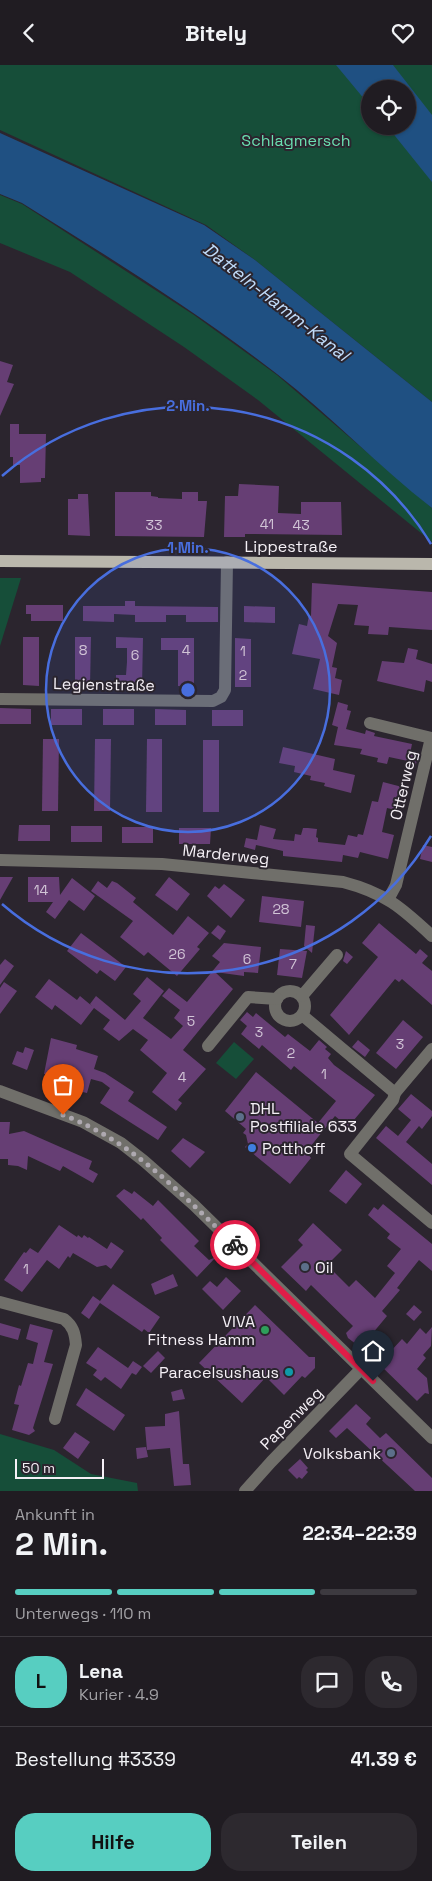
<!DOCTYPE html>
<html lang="de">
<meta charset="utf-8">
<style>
:root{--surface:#201c22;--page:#2d292f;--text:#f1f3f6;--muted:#a2a1a5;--line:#3d3a40;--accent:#57cec1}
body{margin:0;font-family:"Space Grotesk",sans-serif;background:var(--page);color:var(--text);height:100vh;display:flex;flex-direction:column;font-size:19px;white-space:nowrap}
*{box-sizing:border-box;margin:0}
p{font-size:16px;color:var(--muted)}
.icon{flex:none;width:28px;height:28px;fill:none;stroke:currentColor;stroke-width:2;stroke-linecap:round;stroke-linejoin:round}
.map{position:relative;height:1426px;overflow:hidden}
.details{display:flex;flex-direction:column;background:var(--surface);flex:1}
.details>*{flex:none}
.buttons{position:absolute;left:361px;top:15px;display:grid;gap:10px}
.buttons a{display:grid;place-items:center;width:55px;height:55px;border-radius:50%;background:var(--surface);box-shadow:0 1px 4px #0004,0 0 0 1px var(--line);font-size:25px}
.scale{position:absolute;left:15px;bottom:12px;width:89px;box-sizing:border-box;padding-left:5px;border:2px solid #f5f0f6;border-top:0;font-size:14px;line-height:18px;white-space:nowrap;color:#f5f0f6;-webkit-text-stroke:4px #2b252e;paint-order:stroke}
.pin{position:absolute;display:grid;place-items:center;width:42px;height:42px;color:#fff;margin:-51px -21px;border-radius:50% 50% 50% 0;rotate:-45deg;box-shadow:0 0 5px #0007}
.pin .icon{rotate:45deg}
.courier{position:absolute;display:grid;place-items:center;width:50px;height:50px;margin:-25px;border:4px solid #e11d48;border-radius:50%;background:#fff;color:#222;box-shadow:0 1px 6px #0007}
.headline em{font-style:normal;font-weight:800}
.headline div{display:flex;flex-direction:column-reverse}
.headline{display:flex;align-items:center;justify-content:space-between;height:85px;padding:0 15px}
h1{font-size:32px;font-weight:800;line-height:38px}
.bar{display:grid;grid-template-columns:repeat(4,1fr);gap:8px 5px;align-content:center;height:60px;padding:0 15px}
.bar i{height:6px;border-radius:4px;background:var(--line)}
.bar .active{background:var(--accent)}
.bar p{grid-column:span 4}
.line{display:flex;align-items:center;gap:12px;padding:0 15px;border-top:1px solid var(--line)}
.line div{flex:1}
.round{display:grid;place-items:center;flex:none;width:52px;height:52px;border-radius:20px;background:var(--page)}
.action{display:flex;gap:10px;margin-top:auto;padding:10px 15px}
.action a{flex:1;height:58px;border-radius:20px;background:var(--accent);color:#111;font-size:20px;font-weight:800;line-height:58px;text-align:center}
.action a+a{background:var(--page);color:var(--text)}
header{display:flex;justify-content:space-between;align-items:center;height:65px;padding:0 15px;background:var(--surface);font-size:22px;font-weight:800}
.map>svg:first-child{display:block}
</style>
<header><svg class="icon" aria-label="back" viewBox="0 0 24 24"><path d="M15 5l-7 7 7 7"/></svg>Bitely<svg class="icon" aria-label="heart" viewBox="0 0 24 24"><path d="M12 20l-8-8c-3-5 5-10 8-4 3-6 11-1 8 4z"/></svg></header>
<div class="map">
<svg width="432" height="1426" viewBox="0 0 432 1426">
<rect width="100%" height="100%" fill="#2b252e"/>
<g fill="#164e39" fill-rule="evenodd">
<path d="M0 0H432V337L255 195 206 160 0 65ZM370 24H408V61H370Z"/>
<polygon points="0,130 22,139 194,250 277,310 432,443 432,477 258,335 184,282 70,207 0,178"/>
<polygon points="0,513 21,513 0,581"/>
<polygon points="234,977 254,994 236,1014 216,998"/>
<polygon points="0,1369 54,1385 91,1409 137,1418 138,1426 0,1426"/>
</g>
<g fill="#1f5082">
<polygon points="336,0 393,0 432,50 432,117 387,61 408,61 408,24 370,24 370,41"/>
<path d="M0 68 204 160 255 195 432 337V443C378 401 331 351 277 309 196 246 109 192 22 138L0 129Z"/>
</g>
<g fill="#663e74">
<polygon points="0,296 13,300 7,317 14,319 0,351"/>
<polygon points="10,359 19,359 19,369 46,369 45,413 41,413 41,417 20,418 20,400 13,400 13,392 10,392"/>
<polygon points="239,419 279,421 278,448 301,449 301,437 341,437 342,470 245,469 245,472 224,472 225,431 238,431"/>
<polygon points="115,427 151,427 151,431 158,432 158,433 182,434 182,427 198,427 198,436 207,436 204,472 115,471"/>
<polygon points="78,429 88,429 90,471 68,470 68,434 78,434"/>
<polygon points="312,518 432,527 432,565 389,562 388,570 368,569 369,561 354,560 358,540 338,539 328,571 337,578 332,602 337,603 335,613 342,615 339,630 313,624 320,594 292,589 299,559 307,561 309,550 311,551"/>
<polygon points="125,536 135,536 135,541 218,542 218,557 186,557 186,550 166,550 166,557 135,557 135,550 114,549 114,557 83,556 83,541 125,541"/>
<polygon points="26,540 63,540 63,556 31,556 31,549 26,549"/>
<polygon points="244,541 275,542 275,558 244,557"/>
<polygon points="23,572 39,572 39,621 23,620"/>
<polygon points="75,572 91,572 90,621 75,621"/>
<polygon points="116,572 143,573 142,621 116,621 116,610 126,610 127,597 127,583 116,583"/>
<polygon points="161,573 194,573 194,622 178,621 178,585 161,585"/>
<polygon points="235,573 251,574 251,622 235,622"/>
<polygon points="408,583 418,585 416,594 432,599 432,617 426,615 424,627 377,616 382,596 404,598"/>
<polygon points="338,637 348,640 347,645 351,646 346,664 365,669 366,665 375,668 374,671 412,679 410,689 418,691 415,703 407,701 408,696 389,692 387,699 377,697 378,693 360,689 362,684 334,680 338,662 332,660"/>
<polygon points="0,643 31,644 31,659 0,659"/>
<rect x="51" y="644" width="31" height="16"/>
<rect x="103" y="644" width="31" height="16"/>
<polygon points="155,644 186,645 186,660 155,660"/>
<rect x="212" y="645" width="31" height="16"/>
<polygon points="43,674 59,674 58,746 42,746"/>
<polygon points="95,674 111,674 110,746 94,746"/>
<polygon points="147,674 162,674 162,747 146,747"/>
<rect x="203" y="675" width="16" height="72"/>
<polygon points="283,682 335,694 333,705 355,710 351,728 324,721 325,718 310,715 311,711 294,707 295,701 279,698"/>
<polygon points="383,717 406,723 400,746 387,743 382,767 394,770 388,794 360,787 358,793 343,790 342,797 283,791 283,786 256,780 255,785 244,782 246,773 257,775 260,760 276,764 273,774 294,776 295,769 301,770 303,763 308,763 317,764 316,772 318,773 318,777 345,780 348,770 357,772 358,769 363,770 372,736 378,737"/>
<polygon points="19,760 50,760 50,776 18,776"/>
<rect x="71" y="761" width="31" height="16"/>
<rect x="122" y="762" width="31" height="16"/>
<polygon points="179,763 211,763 210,779 179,779"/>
<polygon points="423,780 432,782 432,797 420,794"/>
<polygon points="0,812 13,812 0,835"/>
<polygon points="28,812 59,812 60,830 72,813 95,831 84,846 69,835 55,854 46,847 53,837 28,837"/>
<polygon points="169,812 190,829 177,846 155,830"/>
<polygon points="98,816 107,823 112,816 117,818 136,833 133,837 173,870 188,851 209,868 197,882 200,884 177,911 148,887 144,891 120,872 133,856 91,826"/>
<polygon points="224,819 245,835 231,853 207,831 215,821 219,824"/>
<polygon points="262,831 304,836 301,862 259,857"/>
<polygon points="379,858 416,889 420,884 428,891 422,898 432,906 432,940 402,914 399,917 395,914 349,970 330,950 378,892 362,878"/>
<polygon points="218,860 226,866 220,875 211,868"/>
<polygon points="306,860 315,861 312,888 304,881"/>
<polygon points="81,868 126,902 115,916 100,905 97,909 67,886"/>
<polygon points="224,878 261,882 258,908 244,907 244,911 215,907 233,924 183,985 206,1004 178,1035 182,1038 176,1046 152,1027 167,1008 140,985 148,975 133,964 119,976 103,964 110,955 94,943 81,960 55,940 52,945 35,932 49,914 77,935 80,931 92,941 90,939 96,931 125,955 141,936 133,929 147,912 164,926 143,953 171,974 183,961 174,953 180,945 162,931 169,923 187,937 220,897 212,891"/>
<polygon points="280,884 307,886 302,913 277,910"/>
<polygon points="346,886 353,892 347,899 343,896"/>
<polygon points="5,894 14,901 0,920 0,900"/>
<polygon points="4,917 17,926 0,949 0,923"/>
<polygon points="247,947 253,952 256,948 285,972 288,969 310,986 319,975 327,982 325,984 331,989 328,993 334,1000 375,1030 348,1062 335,1051 306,1087 311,1093 290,1119 245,1082 248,1079 246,1070 243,1068 246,1064 225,1046 256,1007 318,1058 336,1036 294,1001 291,1005 262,980 259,984 241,969 247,961 240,955"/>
<polygon points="403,955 423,972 396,1004 376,988"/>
<polygon points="51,973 77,980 76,984 98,991 94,1004 105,1008 134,1027 128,1036 167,1062 158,1075 100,1038 110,1023 102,1017 91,1014 87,1028 70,1024 72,1015 44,1009"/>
<polygon points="358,975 370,985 365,992 352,982"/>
<polygon points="25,982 34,985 27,1005 12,999 17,986 23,988"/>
<polygon points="411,1029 432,1046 432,1051 422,1064 419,1061 406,1077 432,1099 432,1120 376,1073 386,1061 398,1071 411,1055 398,1044"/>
<polygon points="0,1057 10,1057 9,1069 24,1066 92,1096 89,1104 98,1109 93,1118 63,1101 60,1106 28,1091 27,1105 18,1101 8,1100 8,1088 8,1094 0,1094"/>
<polygon points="183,1073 205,1087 190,1103 171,1086"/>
<polygon points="346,1105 362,1119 346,1139 329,1126"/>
<polygon points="124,1124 132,1129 134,1126 153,1141 158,1135 199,1176 194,1181 209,1195 216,1192 197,1212 160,1175 162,1173 143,1153 141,1155 116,1131"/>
<polygon points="383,1139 432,1179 432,1206 419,1195 397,1223 400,1225 382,1246 387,1251 372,1269 375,1275 365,1286 348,1273 346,1268 353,1261 311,1220 306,1226 281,1202 303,1180 298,1175 313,1158 342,1185 327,1200 349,1222 356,1215 375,1233 395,1208 387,1201 401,1184 387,1173 390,1169 368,1150 374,1142 378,1145"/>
<polygon points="59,1160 77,1172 78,1170 82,1173 84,1170 88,1173 89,1172 107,1184 111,1177 124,1186 111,1204 106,1200 97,1202 73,1188 70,1193 68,1191 59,1204 47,1195 22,1227 4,1215 24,1187 26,1188 30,1183 38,1188"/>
<polygon points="173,1209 178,1221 155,1230 151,1219"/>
<polygon points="226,1212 241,1226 223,1245 202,1224 210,1216 217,1222"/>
<polygon points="113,1219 160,1252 149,1268 144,1264 142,1267 100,1238 89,1254 81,1248 93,1231 100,1236"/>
<polygon points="255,1240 309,1292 315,1292 315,1303 305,1313 302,1311 284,1330 266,1312 242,1338 199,1298"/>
<polygon points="414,1240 422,1247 414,1256 406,1249"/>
<polygon points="0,1258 21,1264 18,1275 0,1270"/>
<polygon points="30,1259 53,1265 44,1297 53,1299 33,1363 35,1366 29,1370 12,1365 19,1340 14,1339 19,1320 21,1321 28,1298 33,1299 38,1278 26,1274"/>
<polygon points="432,1262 431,1281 423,1290 426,1293 417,1304 427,1313 429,1329 425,1328 417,1336 379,1299 402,1274 407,1279 420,1263 426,1269"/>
<polygon points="98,1282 128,1303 133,1296 142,1302 136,1310 132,1308 121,1324 105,1312 101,1316 93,1310 97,1305 86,1298"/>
<polygon points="158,1286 165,1293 151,1308 143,1301"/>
<polygon points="86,1323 125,1350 114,1366 76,1340"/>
<polygon points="182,1324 185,1334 173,1336 171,1327"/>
<polygon points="356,1339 371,1353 366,1359 380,1373 386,1368 432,1413 432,1426 415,1426 347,1363 336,1373 329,1366"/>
<polygon points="179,1346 183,1399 189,1399 191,1420 174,1421 170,1383 147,1385 145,1362 165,1361 165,1349"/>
<polygon points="75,1367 90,1377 78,1394 63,1383"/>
<polygon points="146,1382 148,1392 137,1394 136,1383"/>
<polygon points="300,1394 308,1403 306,1405 308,1407 302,1414 299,1412 297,1414 288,1405"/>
</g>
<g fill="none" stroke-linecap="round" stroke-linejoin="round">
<g stroke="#706f6a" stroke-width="12">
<polyline points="0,634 213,636 221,632 225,625 227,497"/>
<polyline points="370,658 431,673 396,820 389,833"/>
<path d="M0 795 162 799 343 817C385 828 401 842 432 871"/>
<circle cx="290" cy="941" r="15"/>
<polyline points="302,931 337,890"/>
<polyline points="302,950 395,1028"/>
<polyline points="208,981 248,932 277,934"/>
<polyline points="432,984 395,1028 393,1035 350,1089 432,1158"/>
<polyline points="0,1026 83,1057 121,1078 144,1096 194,1140 432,1373"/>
<path d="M0 1237 64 1254C73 1261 75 1268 76 1280L55 1354"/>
<polyline points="245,1426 271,1397 361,1304"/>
</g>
<polyline stroke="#bab7ac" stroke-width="12" points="0,496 432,499"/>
</g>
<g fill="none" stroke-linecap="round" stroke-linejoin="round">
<path stroke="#aea9b0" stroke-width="5" stroke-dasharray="0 9" d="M63 1050C133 1076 182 1130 235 1180"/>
<polyline stroke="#e11d48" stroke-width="6" points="235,1180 373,1316"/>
</g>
<circle cx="188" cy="625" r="142" fill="#486ede" fill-opacity=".12"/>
<g fill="none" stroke="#486ede" stroke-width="2.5">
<circle cx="188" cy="625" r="142"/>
<path d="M431 771A284 284 0 0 1 2 839M2 411A284 284 0 0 1 431 479"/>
</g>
<g fill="#5c6f8a" stroke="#2b252e" stroke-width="2">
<circle cx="240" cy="1052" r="5"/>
<circle cx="305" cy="1202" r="5"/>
<circle cx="391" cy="1388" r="5"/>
</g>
<circle fill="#3f7fe0" stroke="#2b252e" stroke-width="2" cx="252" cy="1083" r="5"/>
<circle fill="#2e9e5b" stroke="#2b252e" stroke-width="2" cx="265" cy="1265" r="5"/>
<circle fill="#0f9aa8" stroke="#2b252e" stroke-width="2" cx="289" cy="1307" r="5"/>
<g text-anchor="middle" stroke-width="4" stroke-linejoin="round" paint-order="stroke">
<g font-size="14" fill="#d1c4d6">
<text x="267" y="464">41</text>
<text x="154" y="465">33</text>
<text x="301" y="465">43</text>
<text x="83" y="590">8</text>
<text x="186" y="590">4</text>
<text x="243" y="591">1</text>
<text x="135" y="595">6</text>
<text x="243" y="615">2</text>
<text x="41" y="830">14</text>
<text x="281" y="849">28</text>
<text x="177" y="894">26</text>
<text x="247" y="899">6</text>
<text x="293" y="904">7</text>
<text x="191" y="961">5</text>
<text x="259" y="972">3</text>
<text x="400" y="984">3</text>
<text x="291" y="993">2</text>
<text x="324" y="1014">1</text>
<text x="182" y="1017">4</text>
<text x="26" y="1209">1</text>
</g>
<g font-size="16" fill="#6ae0b1" stroke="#2b252e">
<text x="296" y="81">Schlagmersch</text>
</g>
<g font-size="16" fill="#f5f0f6" stroke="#2b252e">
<text x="291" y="487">Lippestraße</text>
<text transform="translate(104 619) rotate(1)" y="6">Legienstraße</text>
<text transform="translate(403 720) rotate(-77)" y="6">Otterweg</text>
<text transform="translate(226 789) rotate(6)" y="6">Marderweg</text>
<text transform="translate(291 1353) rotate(-45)" y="6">Papenweg</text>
</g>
<g font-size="16" fill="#f5f0f6" stroke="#2b252e" text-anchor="start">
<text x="250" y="1049">DHL<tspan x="250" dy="18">Postfiliale 633</tspan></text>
<text x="262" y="1089">Potthoff</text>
<text x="315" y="1208">Oil</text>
<text x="255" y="1262" text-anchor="end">VIVA<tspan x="255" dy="18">Fitness Hamm</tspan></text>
<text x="279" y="1313" text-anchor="end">Paracelsushaus</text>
<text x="381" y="1394" text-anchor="end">Volksbank</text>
</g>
<g font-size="18" font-style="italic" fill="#c0dbf9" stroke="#2b252e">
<text transform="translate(276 237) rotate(38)" y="6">Datteln-Hamm-Kanal</text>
</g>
</g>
<circle cx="188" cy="625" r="8" fill="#486ede" stroke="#2b252e" stroke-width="2.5"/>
<g font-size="15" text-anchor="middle" font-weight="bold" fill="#486ede" stroke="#2b252e" stroke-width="4" stroke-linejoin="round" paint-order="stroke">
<text x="188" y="346">2 Min.</text>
<text x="188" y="488">1 Min.</text>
</g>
</svg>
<div class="buttons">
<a><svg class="icon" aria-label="locate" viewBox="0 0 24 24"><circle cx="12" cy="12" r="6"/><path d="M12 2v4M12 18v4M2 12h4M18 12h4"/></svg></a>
</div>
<div class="scale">50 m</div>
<div class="pin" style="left:63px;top:1050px;background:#ea580c"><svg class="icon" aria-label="bag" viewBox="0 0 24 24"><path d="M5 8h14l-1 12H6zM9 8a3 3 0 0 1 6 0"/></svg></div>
<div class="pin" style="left:373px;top:1316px;background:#1f2937"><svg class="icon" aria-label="home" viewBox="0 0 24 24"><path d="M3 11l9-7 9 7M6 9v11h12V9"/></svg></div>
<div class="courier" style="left:235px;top:1180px"><svg class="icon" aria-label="bike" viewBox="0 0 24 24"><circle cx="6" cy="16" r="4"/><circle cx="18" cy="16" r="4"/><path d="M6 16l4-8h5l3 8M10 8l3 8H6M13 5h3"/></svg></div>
</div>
<section class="details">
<div class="headline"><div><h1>2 Min.</h1><p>Ankunft in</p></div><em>22:34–22:39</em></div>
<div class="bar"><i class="active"></i><i class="active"></i><i class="active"></i><i></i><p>Unterwegs · 110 m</p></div>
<div class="line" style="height:90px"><b class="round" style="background:var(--accent);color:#111">L</b><div><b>Lena</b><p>Kurier · 4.9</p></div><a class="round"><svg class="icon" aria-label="chat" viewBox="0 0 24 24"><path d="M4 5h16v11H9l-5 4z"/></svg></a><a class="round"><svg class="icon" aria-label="phone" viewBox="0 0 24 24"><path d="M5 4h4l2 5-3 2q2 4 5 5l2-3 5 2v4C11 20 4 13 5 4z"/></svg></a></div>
<div class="line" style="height:65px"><div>Bestellung #3339</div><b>41.39 €</b></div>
<div class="action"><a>Hilfe</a><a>Teilen</a></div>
</section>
